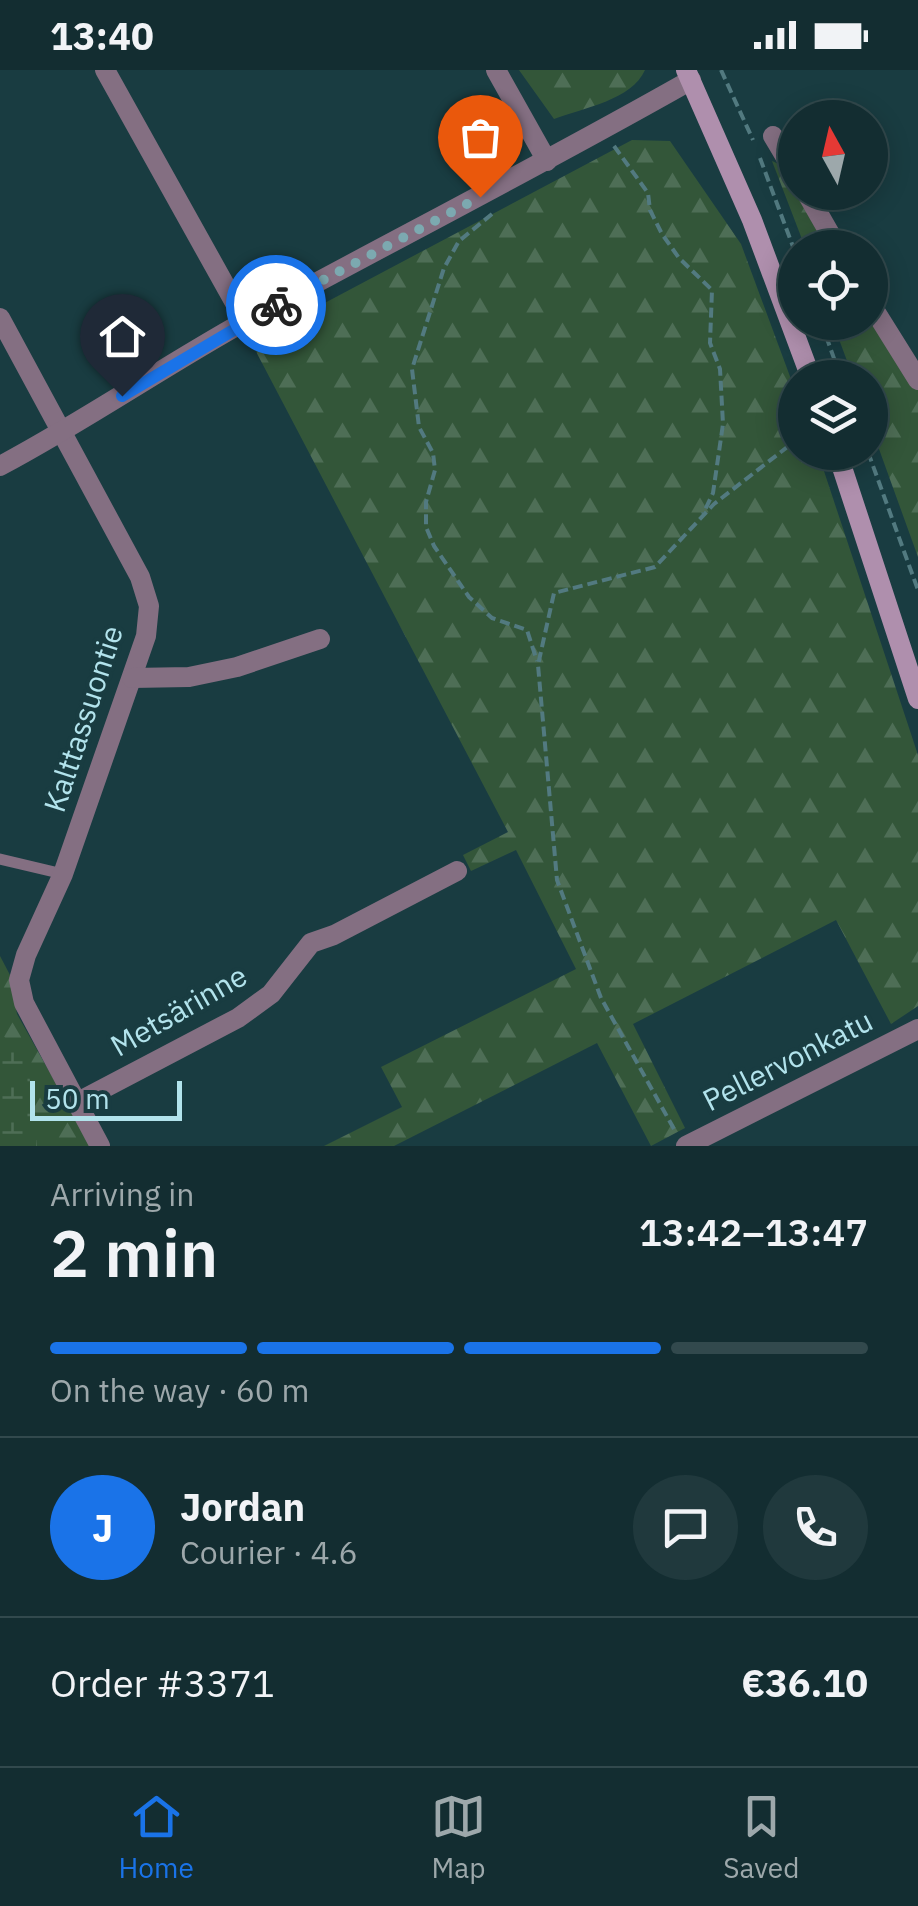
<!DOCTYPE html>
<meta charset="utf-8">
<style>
:root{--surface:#132d31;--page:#20393d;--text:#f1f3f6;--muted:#9da8ab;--line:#32494d;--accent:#1a73e8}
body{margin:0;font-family:"IBM Plex Sans",sans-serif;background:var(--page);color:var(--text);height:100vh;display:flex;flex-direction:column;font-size:38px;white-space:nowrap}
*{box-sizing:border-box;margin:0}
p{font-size:32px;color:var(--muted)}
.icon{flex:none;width:55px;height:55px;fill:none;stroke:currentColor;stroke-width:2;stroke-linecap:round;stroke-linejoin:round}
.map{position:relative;height:1076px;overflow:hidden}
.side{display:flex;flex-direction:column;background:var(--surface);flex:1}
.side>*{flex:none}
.needle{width:65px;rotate:352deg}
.buttons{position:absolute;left:778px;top:30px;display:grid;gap:20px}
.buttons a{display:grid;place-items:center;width:110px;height:110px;border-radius:50%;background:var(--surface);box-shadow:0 5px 25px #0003,0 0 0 2px var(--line);font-size:50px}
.scale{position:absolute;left:30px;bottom:25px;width:152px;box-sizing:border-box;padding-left:10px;border:5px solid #b2e3ec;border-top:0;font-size:28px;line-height:35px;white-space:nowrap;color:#b2e3ec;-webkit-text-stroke:8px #193c41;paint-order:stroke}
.pin{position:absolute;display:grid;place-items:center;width:85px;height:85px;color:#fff;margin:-102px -42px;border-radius:50% 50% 50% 0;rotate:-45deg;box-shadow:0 0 10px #0007}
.pin .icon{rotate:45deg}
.courier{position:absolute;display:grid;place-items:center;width:100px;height:100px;margin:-50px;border:8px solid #1a73e8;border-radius:50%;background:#fff;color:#222;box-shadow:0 2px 12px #0007}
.head em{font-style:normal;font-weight:600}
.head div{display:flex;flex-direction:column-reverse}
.head{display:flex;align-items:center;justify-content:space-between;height:170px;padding:0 50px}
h1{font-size:65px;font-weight:600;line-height:75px}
.bar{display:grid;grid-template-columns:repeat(4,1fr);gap:15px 10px;align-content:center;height:120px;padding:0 50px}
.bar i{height:12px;border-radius:8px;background:var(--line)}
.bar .on{background:var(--accent)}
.bar p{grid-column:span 4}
.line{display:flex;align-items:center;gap:25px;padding:0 50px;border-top:2px solid var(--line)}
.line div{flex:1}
.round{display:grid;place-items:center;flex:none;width:105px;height:105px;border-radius:52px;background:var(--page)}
.status{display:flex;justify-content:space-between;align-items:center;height:70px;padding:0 50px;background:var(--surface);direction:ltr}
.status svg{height:28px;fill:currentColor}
.menu{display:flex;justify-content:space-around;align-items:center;height:140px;border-top:2px solid var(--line);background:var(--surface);font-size:28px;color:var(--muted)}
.menu a{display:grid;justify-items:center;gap:5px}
.menu .on{color:var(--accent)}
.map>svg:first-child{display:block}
</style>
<div class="status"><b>13:40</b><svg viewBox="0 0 49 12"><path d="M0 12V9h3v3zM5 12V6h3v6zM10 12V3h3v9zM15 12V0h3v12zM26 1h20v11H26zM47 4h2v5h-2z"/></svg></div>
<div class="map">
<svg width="918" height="1076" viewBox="0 0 918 1076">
<defs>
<pattern id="forest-firs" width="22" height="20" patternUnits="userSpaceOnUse" patternTransform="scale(2.5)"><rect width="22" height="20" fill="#335639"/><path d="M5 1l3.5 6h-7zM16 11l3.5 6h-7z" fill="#4e6e56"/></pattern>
<pattern id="wetland-marsh" width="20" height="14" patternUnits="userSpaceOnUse" patternTransform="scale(2.5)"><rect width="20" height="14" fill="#335639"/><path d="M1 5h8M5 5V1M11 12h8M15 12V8" fill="none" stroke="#4e6e56"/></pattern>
</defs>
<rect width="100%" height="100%" fill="#193c41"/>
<g fill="url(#forest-firs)">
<path d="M519 0H645C632 30 583 38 554 49Z"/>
<polygon points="632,70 670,71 741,174 795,320 795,382 818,383 918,685 918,936 891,954 836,850 633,954 685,1058 651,1076 597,973 394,1076 324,1076 402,1037 381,997 576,899 516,780 471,801 463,785 508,762 251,272"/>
<path d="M772 91C785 96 795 107 795 122L800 123 833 177H805Z"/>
<polygon points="870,240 918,320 918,487 870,354 870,308 853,307 833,253 870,252"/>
<polygon points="0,886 10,905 17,944 91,1076 0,1076"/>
</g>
<polygon fill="url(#wetland-marsh)" points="0,962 28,993 37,1076 0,1076"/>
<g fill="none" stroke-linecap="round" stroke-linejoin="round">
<g stroke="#527a80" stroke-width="4" stroke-dasharray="10 5" stroke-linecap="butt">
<polyline points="721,0 753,70"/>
<polyline points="614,76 648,123 650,140 662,164 679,188 712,220 710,273 720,299 723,354 713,423 703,444"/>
<polyline points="760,88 795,182"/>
<polyline points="492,144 459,171 444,198 412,299 419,357 433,383 435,400 426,432 426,457 434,476 469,527 492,548 527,560 537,591"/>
<polyline points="821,252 841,308"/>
<polyline points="868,382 918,520"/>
<polyline points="674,1059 601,928 557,810 538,595 554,523 655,497 714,434 795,371"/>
</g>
<polyline stroke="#846f82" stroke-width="11" points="0,789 63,804"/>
<g stroke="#846f82" stroke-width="20">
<polyline points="105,0 245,251"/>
<polyline points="496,0 547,91"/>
<polyline points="773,66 795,103"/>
<polyline points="806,122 838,178"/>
<polyline points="870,233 918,310"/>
<polyline points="0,248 140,507 149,536 146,566 63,804 26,885 19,910 24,933 100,1076"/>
<path d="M0 396C85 351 164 296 249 249 396 169 545 93 691 10"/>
<polyline points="132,608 189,607 237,597 320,569"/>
<polyline points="76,1033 238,948 271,924 311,873 334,865 457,801"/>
<polyline points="686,1076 918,959"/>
</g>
<g stroke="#af8fad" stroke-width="20">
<polyline points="686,0 752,150 811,308"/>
<polyline points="837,382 918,629"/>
</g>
</g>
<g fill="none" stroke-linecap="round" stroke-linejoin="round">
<polyline stroke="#7ca9b0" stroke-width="10" stroke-dasharray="0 18" points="276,235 480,127"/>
<polyline stroke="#1a73e8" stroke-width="12" points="122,326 276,235"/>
</g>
<g text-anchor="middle" stroke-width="8" stroke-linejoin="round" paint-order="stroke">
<g font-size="30" fill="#b2e3ec" stroke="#193c41">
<text transform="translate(84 649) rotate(-72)" y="10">Kalttassuontie</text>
<text transform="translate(179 941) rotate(-30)" y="10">Metsärinne</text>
<text transform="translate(788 991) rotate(-27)" y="10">Pellervonkatu</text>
</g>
</g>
</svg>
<div class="buttons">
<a><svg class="needle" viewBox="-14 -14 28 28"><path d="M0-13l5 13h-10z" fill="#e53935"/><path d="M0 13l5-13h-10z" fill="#9da8ab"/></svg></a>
<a><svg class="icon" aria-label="locate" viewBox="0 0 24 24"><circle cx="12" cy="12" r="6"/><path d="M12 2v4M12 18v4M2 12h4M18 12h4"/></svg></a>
<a><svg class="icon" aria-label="layers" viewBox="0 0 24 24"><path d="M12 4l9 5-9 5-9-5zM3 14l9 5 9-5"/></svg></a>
</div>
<div class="scale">50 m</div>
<div class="pin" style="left:480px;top:127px;background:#ea580c"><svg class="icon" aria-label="bag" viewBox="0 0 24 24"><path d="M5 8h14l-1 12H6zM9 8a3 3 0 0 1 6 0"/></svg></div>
<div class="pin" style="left:122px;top:326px;background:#1f2937"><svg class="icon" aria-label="home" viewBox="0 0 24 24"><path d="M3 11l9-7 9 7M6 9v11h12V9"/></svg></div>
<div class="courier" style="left:276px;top:235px"><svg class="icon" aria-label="bike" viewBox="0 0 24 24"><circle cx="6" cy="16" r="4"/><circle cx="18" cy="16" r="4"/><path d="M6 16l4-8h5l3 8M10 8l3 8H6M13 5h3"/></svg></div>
</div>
<section class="side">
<div class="head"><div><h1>2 min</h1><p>Arriving in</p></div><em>13:42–13:47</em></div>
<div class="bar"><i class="on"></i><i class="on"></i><i class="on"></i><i></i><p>On the way · 60 m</p></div>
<div class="line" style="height:180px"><b class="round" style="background:var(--accent);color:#fff">J</b><div><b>Jordan</b><p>Courier · 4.6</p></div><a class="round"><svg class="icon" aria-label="chat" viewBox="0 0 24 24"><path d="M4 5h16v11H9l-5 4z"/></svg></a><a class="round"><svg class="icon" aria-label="phone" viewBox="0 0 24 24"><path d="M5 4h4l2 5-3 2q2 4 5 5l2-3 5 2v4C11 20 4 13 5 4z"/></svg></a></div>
<div class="line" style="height:130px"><div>Order #3371</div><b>€36.10</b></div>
</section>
<nav class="menu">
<a class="on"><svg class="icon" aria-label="home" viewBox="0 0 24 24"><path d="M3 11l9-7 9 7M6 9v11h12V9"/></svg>Home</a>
<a><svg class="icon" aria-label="map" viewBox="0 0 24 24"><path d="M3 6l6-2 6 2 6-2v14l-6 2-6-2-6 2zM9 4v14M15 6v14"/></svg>Map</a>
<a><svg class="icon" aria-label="saved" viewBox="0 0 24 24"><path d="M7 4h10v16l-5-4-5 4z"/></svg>Saved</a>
</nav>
